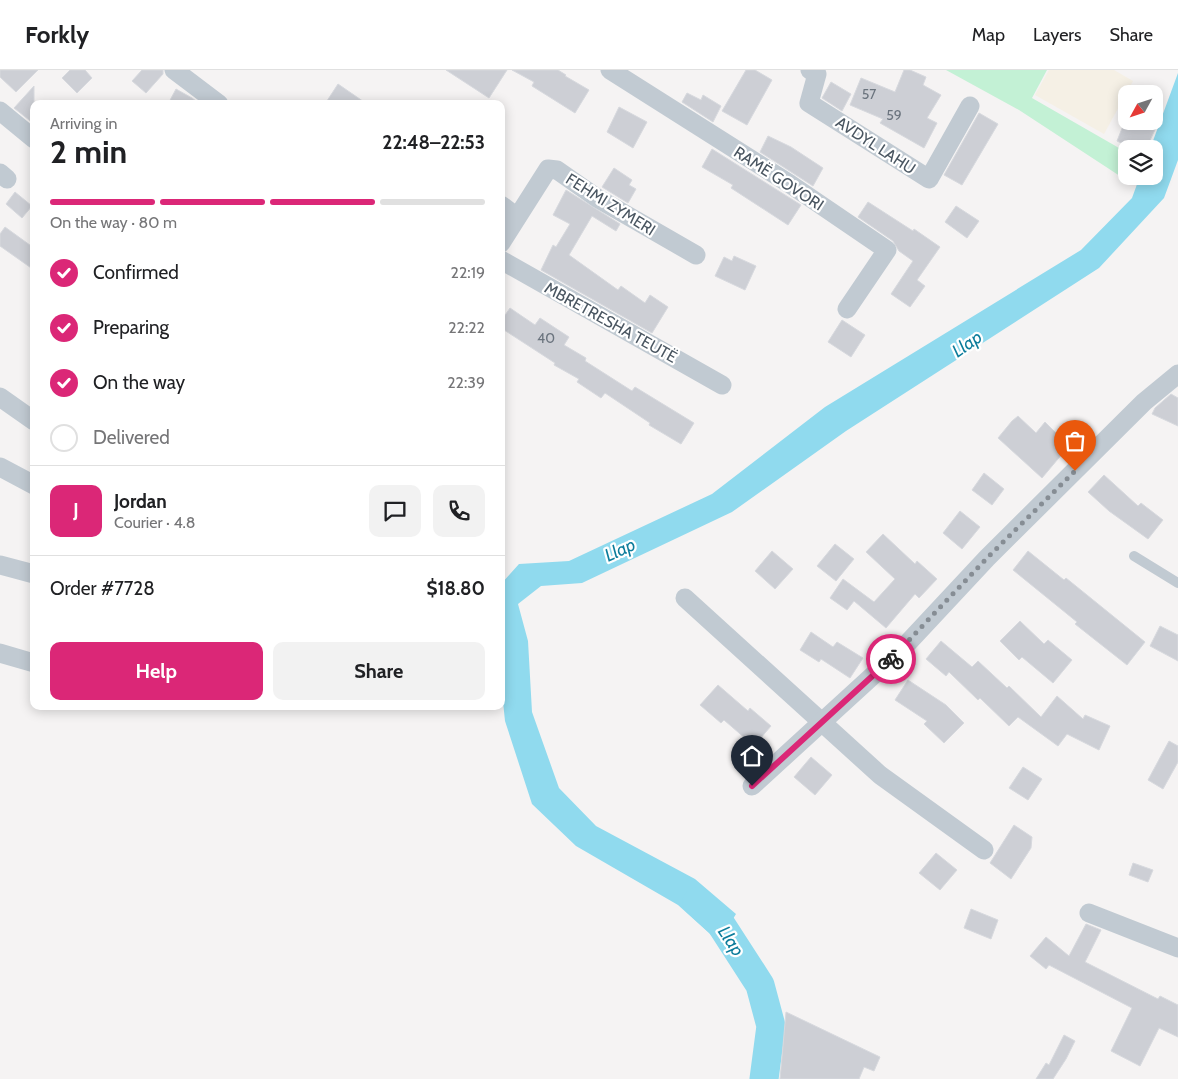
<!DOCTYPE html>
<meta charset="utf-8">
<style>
:root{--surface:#fff;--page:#f2f2f2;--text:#202124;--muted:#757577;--line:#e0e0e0;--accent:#db2777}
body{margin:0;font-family:Cabin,sans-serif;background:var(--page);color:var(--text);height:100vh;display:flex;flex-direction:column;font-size:19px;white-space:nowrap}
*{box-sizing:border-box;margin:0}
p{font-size:16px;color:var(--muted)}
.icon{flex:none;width:28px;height:28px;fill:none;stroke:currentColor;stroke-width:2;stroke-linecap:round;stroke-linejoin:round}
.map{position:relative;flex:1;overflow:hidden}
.drawer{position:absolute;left:30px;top:30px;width:475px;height:610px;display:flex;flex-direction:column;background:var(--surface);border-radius:10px;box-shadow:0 2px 12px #0003}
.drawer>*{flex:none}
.needle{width:32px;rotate:230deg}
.buttons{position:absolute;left:1118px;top:15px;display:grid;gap:10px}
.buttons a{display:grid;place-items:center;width:45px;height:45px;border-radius:10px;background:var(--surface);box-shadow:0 2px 12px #0003;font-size:25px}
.pin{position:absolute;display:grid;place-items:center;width:42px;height:42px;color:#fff;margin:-51px -21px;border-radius:50% 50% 50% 0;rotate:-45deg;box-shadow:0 0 5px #0007}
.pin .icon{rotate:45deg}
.courier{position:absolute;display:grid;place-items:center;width:50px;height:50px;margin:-25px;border:4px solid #db2777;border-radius:50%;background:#fff;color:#222;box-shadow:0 1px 6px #0007}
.headline em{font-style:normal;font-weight:800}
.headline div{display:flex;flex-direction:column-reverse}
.headline{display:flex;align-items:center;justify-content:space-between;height:85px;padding:0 20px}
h1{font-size:32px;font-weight:800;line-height:38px}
.bar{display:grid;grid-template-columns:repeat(4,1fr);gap:8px 5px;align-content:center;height:60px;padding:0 20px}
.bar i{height:6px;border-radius:4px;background:var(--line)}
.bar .selected{background:var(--accent)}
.bar p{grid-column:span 4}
.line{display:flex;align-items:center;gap:12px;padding:0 20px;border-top:1px solid var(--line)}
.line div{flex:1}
.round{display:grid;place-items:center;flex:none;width:52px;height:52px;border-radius:10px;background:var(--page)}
ol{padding:0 20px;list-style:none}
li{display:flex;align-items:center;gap:15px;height:55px}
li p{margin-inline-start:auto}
li .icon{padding:5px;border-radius:50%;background:var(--accent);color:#fff;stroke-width:4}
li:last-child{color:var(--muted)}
li i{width:28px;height:28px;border:2px solid var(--line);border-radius:50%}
.cta{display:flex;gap:10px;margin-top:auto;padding:10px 20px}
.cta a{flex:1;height:58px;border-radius:10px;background:var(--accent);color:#fff;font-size:20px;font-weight:800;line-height:58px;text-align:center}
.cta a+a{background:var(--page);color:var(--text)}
header{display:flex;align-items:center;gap:30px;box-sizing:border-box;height:70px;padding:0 25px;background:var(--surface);border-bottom:1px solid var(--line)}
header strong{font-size:24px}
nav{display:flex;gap:28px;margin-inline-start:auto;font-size:18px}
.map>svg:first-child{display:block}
</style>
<header>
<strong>Forkly</strong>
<nav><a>Map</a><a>Layers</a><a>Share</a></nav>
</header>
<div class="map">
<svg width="1178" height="1009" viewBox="0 0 1178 1009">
<rect width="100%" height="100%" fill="#f5f3f3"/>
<polygon fill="#c3f1d5" points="946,0 1047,0 1032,28 1126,82 1126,106 1129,106 1126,110 1019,40"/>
<polygon fill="#f5f0e5" points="1049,0 1114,0 1133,11 1104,64 1035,25"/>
<polygon fill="#90daee" points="1178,3 1178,90 1164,128 1099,198 846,361 732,442 582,513 541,516 518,534 528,571 532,642 559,718 596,756 695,809 736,844 719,872 678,835 576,776 532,734 505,651 501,612 501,514 519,494 569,491 712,424 825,337 1081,180 1132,128 1140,106 1154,106 1154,79 1150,79"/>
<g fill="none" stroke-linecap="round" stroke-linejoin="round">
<polyline stroke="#90daee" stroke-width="29" points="697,832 720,853 760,915 771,956 764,1009"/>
</g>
<g fill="#cdcfd5" stroke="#d7d9de">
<polygon points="0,0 38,0 16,22 0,7"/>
<polygon points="70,0 85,0 92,8 77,23 62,8"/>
<polygon points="142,0 163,0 163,4 146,23 132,11"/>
<polygon points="446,0 507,0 489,28"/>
<polygon points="512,0 558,0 566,5 565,6 589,20 575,43 532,16 534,12"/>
<polygon points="746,0 755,0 772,10 747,55 722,41"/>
<polygon points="904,0 910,0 926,7 923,15 941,25 927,48 937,53 924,78 880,53 883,49 850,35 861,8 895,22"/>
<polygon points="831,12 851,24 842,41 822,28"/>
<polygon points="338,14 367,34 325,34"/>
<polygon points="34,16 34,54 14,38"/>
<polygon points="176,19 192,28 200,34 168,34"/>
<polygon points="687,23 701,30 703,25 721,36 713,52 682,32"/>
<polygon points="619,37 647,52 633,78 607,62"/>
<polygon points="979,43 998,54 962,115 944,105"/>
<polygon points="1125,51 1159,51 1146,79 1134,79 1117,71"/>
<polygon points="768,66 791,77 823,98 813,116 760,82"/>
<polygon points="712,79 801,135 788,155 731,118 733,115 702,97"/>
<polygon points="614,98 632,110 629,115 636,119 628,133 602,117"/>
<polygon points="566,120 620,154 616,161 592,146 569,185 618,220 621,216 645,233 650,225 668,237 652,263 541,200 553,175 556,177 570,154 553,145"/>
<polygon points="15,122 32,136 22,148 6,134"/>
<polygon points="868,132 913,161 914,159 940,177 917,210 925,216 910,237 891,224 913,191 899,181 893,171 858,147"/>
<polygon points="956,136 979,151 967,168 945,152"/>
<polygon points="5,157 34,178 34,200 0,176 0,164"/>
<polygon points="734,186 756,196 745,220 715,206 724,187 732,191"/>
<polygon points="510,238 535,255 540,248 569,267 564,275 586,288 585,291 632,321 635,317 694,353 681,374 649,355 650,353 605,323 601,328 577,312 579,309 554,295 555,293 501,258 501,251"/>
<polygon points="842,250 865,265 851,287 828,272"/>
<polygon points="1171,324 1178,328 1178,356 1152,344 1155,338"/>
<polygon points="1018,346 1036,363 1045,352 1064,371 1058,377 1063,383 1042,408 998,368 1012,351"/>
<polygon points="984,403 1004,419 992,435 972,420"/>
<polygon points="1104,405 1138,436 1141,433 1163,450 1148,469 1109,441 1088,422"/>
<polygon points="960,441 980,457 962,479 943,463"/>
<polygon points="883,464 915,494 917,491 937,509 919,528 915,524 886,558 854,531 847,540 830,528 843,509 874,532 895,509 866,482"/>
<polygon points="835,474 854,489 836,511 817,496"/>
<polygon points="772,481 793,499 775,519 755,501"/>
<polygon points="1028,481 1064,510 1066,508 1145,572 1127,595 1075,554 1077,552 1013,500"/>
<polygon points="1020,551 1044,574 1048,570 1072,590 1053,613 1022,587 1019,590 1000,571"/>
<polygon points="1160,556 1178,565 1178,591 1150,576"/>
<polygon points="811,562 833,577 837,572 863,588 850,608 821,589 819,592 800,580"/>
<polygon points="941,571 972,597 978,591 1007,618 1009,616 1041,647 1057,626 1083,649 1085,645 1110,656 1099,680 1067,664 1058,676 1018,647 1009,656 980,628 978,630 949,602 946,606 926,589"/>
<polygon points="908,610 946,635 964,653 944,673 924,654 927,651 895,630"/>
<polygon points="718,615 748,641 750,638 771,656 754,676 724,650 721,653 700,635"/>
<polygon points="1169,671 1178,676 1178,692 1163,719 1148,710"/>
<polygon points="811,687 832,705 815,725 794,707"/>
<polygon points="1023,697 1042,709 1028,730 1009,718"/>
<polygon points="1014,755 1032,767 1031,778 1011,809 990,793"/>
<polygon points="936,783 957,800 940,820 919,803"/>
<polygon points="1133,793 1153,800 1148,812 1129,805"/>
<polygon points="971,839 998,850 991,869 964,858"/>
<polygon points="1086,854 1101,860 1085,892 1158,929 1160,926 1178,935 1178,967 1159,958 1140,996 1111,981 1132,938 1049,895 1046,899 1030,886 1046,867 1069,886"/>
<polygon points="786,942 880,987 874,1001 864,997 859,1009 780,1009"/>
<polygon points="1064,965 1075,971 1066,989 1053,1009 1036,1009 1046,993 1049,995"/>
</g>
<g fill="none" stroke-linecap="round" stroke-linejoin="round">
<polyline stroke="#c1cad2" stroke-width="10" points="1134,486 1178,513"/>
<g stroke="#c1cad2" stroke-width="19">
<polyline points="174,0 219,34"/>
<polyline points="610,0 790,114 887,180 847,239"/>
<polyline points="810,0 817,4 809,33 929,109 970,36"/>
<polyline points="0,41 34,69"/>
<polyline points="0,103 7,109"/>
<polyline points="501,135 517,147"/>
<polyline points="501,173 548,99 557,100 597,128 696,185"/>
<polyline points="501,190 722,315"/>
<polyline points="0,327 34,351"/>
<polyline points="0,397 34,415"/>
<polyline points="0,495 34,504"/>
<polyline points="685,528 880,705 984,780"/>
<polyline points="0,583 34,593"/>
<polyline points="752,716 903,578 987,488 1144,332 1178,304"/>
<polyline points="1089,843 1178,878"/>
</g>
</g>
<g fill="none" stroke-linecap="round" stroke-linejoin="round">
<polyline stroke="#868d94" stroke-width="5" stroke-dasharray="0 9" points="891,589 987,488 1075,401"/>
<polyline stroke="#db2777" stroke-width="6" points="752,716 891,589"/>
</g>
<g text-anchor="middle" stroke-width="4.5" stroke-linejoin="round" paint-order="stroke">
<g font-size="14" fill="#6b747e">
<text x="869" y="29">57</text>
<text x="894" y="50">59</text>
<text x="546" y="273">40</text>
</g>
<g font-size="16" fill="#4a5661" stroke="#fff">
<text transform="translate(876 75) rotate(33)" y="6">AVDYL LAHU</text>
<text transform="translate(779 108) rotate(33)" y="6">RAMË GOVORI</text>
<text transform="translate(611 134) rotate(32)" y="6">FEHMI ZYMERI</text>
<text transform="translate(611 252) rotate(29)" y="6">MBRETRESHA TEUTË</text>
</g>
<g font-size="18" font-style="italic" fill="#0c7c9b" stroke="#fff">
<text transform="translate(967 274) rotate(-35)" y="6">Llap</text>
<text transform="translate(620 480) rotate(-25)" y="6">Llap</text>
<text transform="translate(731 871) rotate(56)" y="6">Llap</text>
</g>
</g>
</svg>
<div class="buttons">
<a><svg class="needle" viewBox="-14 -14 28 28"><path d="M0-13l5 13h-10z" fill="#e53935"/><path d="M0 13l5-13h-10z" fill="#757577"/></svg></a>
<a><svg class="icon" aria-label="layers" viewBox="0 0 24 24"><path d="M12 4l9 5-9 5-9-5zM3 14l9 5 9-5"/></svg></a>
</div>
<div class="pin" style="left:1075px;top:401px;background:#ea580c"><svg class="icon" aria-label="bag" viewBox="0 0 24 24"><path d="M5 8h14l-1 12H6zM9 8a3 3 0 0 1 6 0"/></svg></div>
<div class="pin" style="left:752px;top:716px;background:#1f2937"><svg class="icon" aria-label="home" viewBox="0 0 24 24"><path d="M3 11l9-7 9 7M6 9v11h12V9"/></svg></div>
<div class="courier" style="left:891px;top:589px"><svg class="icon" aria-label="bike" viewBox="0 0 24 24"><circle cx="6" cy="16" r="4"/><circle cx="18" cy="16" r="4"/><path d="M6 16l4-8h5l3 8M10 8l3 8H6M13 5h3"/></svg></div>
<section class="drawer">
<div class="headline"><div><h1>2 min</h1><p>Arriving in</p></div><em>22:48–22:53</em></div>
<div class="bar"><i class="selected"></i><i class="selected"></i><i class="selected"></i><i></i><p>On the way · 80 m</p></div>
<ol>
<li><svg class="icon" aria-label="check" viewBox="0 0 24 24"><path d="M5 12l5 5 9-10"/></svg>Confirmed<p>22:19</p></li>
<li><svg class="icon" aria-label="check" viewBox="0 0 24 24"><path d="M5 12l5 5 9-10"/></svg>Preparing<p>22:22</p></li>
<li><svg class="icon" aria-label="check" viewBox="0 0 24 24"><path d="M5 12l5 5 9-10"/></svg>On the way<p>22:39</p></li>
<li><i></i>Delivered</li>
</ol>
<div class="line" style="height:90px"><b class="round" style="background:var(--accent);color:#fff">J</b><div><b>Jordan</b><p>Courier · 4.8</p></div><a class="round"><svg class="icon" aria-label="chat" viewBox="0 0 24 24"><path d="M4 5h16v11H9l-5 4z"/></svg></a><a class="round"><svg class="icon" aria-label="phone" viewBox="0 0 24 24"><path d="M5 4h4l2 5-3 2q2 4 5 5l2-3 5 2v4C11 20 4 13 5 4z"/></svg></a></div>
<div class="line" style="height:65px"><div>Order #7728</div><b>$18.80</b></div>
<div class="cta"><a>Help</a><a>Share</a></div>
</section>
</div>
